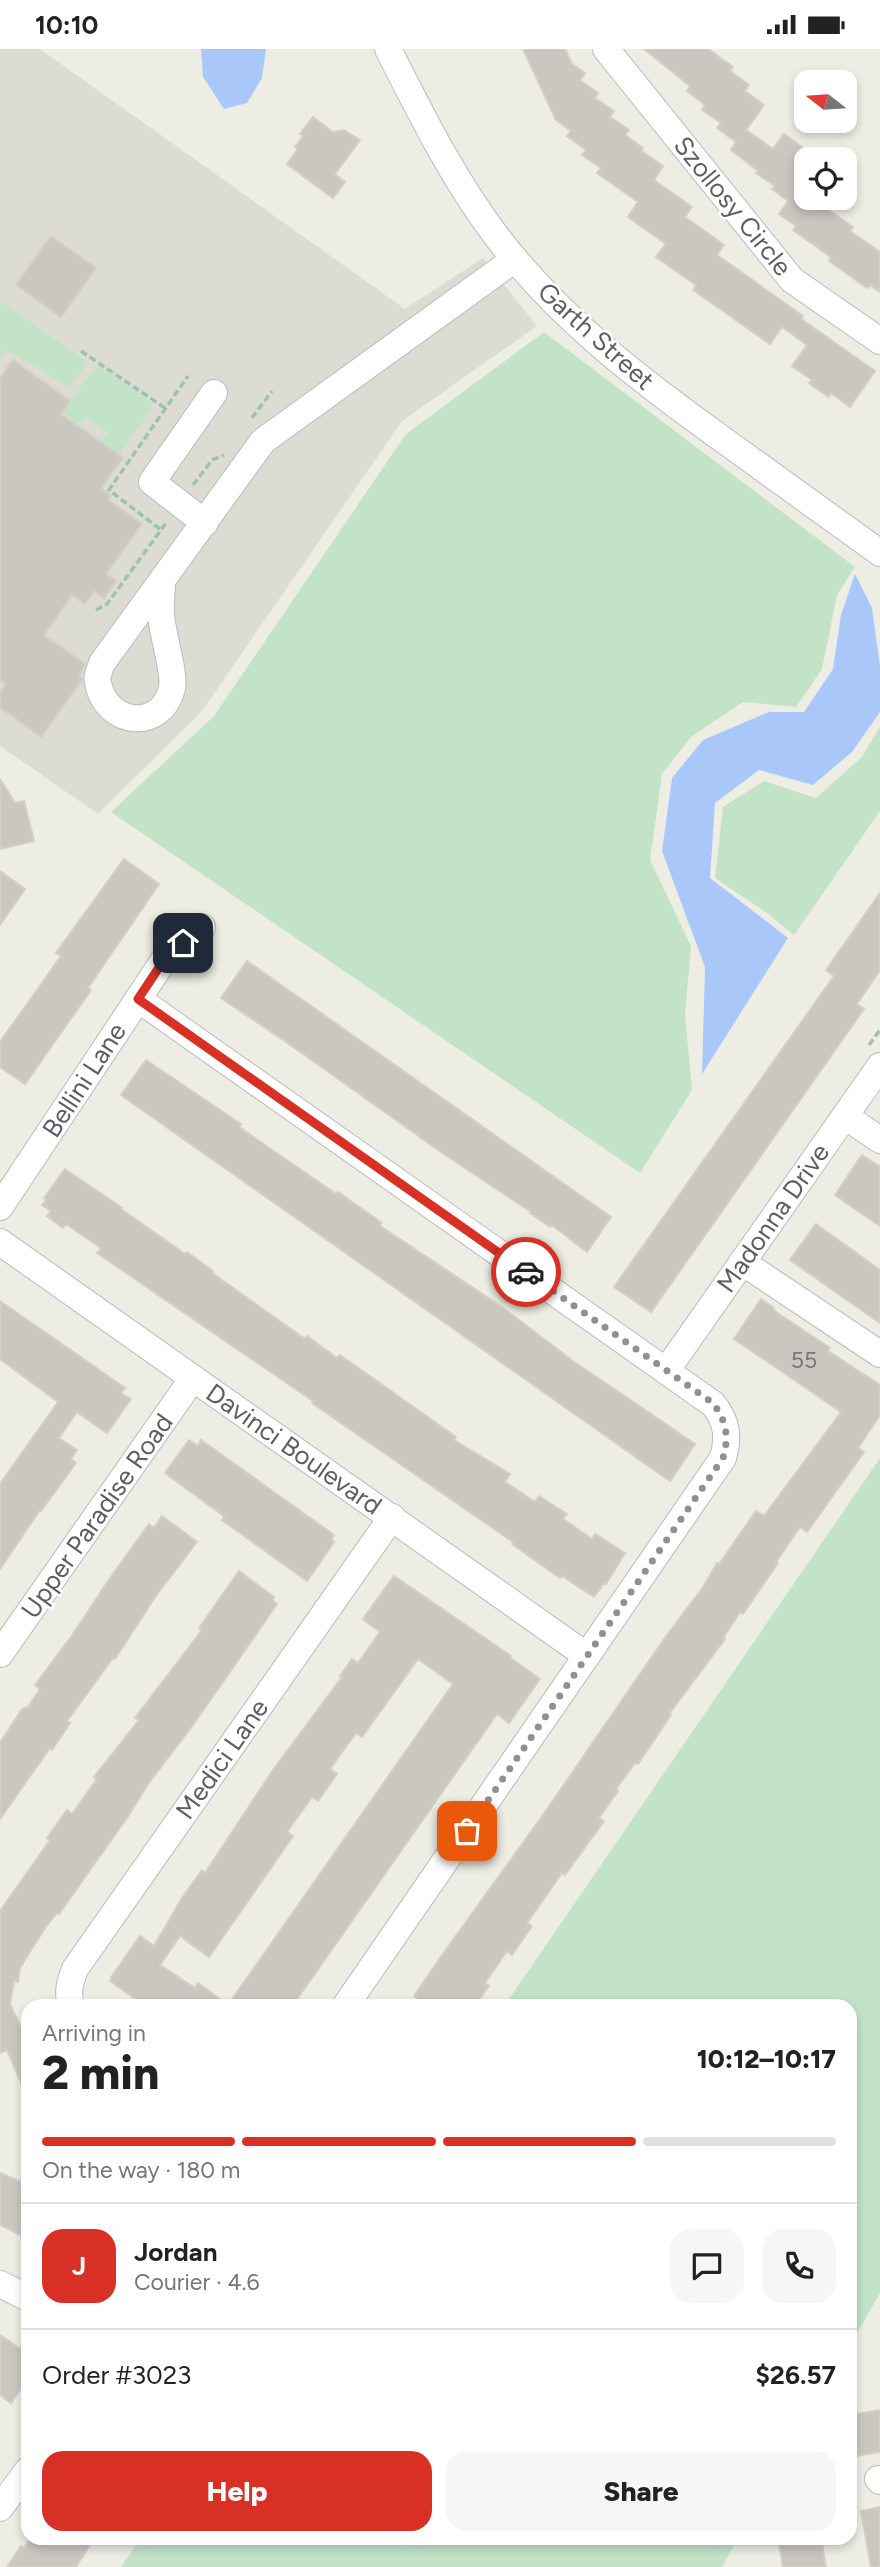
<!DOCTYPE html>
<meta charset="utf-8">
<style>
:root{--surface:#fff;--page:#f6f6f6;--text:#222;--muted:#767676;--line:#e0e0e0;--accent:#d93025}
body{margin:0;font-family:Figtree,sans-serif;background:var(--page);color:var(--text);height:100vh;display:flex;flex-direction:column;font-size:26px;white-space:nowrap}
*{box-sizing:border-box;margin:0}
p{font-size:23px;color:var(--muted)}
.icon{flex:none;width:38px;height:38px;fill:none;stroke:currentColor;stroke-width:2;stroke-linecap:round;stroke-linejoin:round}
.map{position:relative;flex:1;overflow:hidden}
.panel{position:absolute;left:21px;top:1950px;width:836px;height:546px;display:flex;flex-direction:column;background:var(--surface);border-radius:21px;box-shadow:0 4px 10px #0003}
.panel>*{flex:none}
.needle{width:46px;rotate:287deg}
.tools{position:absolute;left:794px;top:21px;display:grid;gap:14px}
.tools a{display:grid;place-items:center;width:63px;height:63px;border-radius:14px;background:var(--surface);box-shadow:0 4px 10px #0003;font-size:35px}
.pin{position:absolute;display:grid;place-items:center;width:60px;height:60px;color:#fff;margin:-30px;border-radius:14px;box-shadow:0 4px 10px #0006}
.courier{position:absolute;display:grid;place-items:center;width:70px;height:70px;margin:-35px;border:5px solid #d93025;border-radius:50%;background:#fff;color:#222;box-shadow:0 2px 9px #0007}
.summary em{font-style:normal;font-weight:800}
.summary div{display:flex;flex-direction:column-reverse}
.summary{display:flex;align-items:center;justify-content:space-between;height:119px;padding:0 21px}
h1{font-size:46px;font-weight:800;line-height:52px}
.bar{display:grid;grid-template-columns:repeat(4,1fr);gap:10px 7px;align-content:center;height:84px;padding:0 21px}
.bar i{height:9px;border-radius:5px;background:var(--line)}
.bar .current{background:var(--accent)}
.bar p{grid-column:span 4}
.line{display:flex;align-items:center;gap:18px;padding:0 21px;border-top:2px solid var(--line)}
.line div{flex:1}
.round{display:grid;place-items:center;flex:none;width:74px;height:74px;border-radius:21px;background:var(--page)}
.cta{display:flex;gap:14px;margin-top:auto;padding:14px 21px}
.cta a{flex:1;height:80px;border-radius:21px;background:var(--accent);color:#fff;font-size:28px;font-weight:800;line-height:80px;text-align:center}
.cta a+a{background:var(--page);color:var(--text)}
.status{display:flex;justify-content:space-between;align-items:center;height:49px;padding:0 35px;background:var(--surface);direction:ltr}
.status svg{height:19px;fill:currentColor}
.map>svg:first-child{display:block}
</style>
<div class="status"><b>10:10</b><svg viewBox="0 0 49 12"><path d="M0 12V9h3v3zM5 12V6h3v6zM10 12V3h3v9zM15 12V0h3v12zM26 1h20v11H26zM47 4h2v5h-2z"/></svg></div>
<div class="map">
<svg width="880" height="2518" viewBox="0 0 880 2518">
<rect width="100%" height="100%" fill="#edede4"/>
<polygon fill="#dddcd2" points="0,0 40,0 405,260 483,209 537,277 402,372 202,662 98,765 0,697"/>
<g fill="#c2e3c8">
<polygon points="0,252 88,313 69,338 7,301 0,310"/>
<polygon points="544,283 855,518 837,546 822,620 796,658 743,653 692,687 662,725 650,811 691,897 685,966 692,1041 640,1124 111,763 214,667 406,385"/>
<polygon points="95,318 100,318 151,353 152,359 120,405 101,393 108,384 86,368 81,376 63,364"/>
<polygon points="880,678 880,762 794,886 767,864 715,829 723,758 764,732 816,749 862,708"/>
<polygon points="880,1409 880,2244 851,2295 850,1956 505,1956"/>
<polygon points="141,2489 141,2488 738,2489 722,2518 121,2518"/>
</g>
<g fill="#a9c8f9">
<polygon points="201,0 266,0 262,29 247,54 224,60 203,28"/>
<polygon points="855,525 872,559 880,618 880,663 852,703 813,736 759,721 715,754 710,829 788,889 702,1025 705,918 662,802 672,729 703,691 769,663 804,663 833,620 841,566"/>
</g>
<g fill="#c9c7c0" stroke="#d2cfc3" stroke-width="2" fill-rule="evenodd">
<polygon points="523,0 565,0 572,15 585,24 580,31 598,44 595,49 614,62 610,68 629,81 625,86 643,99 641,102 663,117 654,131 692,158 685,168 724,196 717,206 803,267 801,270 875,322 850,358 831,344 829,348 809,334 812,331 792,317 807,296 782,278 770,295 693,241 696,236 656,208 666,195 628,168 638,153 597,124 601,119 582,106 586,101 567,87 571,82 556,71"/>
<polygon points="644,0 708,0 733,18 730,22 749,36 745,42 764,56 746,81 773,100 784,85 802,98 796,107 807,115 807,128 798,140 807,145 807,149 811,149 853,178 850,182 880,203 880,243 870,236 867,239 829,212 831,208 793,181 796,177 779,165 788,152 772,140 775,137 756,124 758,122 731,101 736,93 717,79 721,74 702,61 705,56 687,42 690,37"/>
<polygon points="313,68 333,83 344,81 360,91 335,125 345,133 333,149 287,115 298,100 295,98 303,87 300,85"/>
<polygon points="51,187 96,219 61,268 16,236"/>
<polygon points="13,311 70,352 61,365 123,409 101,439 111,447 108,451 142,475 106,525 116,532 104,549 94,542 85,555 72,546 44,586 85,615 79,626 82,631 41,688 0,658 0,644 6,635 0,631 0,329"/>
<polygon points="0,730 15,754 24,752 34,792 0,800"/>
<polygon points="124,810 159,835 88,939 91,941 25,1035 0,1018 0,993 61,907 56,904"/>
<polygon points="0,822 25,840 0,876"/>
<polygon points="880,844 880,921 857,955 864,960 651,1263 614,1238 834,927 826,921"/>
<polygon points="247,912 611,1168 587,1203 552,1176 550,1178 530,1164 531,1163 438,1101 292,997 221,949"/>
<polygon points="146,1011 241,1075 239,1078 336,1145 338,1143 382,1174 380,1177 499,1256 573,1312 695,1395 670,1432 121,1046"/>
<polygon points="862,1106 880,1118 880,1177 835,1146"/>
<polygon points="65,1120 122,1159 121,1160 185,1205 187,1203 213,1222 212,1224 305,1290 307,1287 337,1309 340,1306 456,1388 454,1391 510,1425 505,1433 535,1453 539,1447 567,1465 563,1470 592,1490 595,1485 625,1504 606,1535 604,1534 594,1548 562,1527 560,1529 512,1495 513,1493 312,1354 313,1352 97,1204 101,1199 66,1175 63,1179 47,1167 51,1162 42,1156 46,1151 44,1149"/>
<polygon points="816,1175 880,1221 880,1274 790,1211"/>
<polygon points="761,1250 774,1259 773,1261 830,1299 828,1302 880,1336 880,1366 858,1399 864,1403 807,1483 800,1478 776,1513 778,1514 743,1565 740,1563 723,1589 725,1590 669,1665 671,1666 638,1715 635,1714 616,1740 618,1742 599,1769 604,1772 565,1826 562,1824 527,1874 532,1877 512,1906 507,1902 485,1934 489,1937 475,1956 412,1956 417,1949 414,1947 440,1909 543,1766 664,1590 703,1538 717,1514 719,1515 756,1462 764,1467 841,1363 734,1290"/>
<polygon points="0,1252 125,1339 121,1344 131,1350 107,1384 77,1363 59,1389 77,1401 71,1410 76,1414 41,1462 40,1461 0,1520 0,1435 58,1353 0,1310"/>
<polygon points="189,1391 198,1397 201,1391 334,1486 331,1490 334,1493 307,1532 222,1471 225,1468 165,1424"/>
<polygon points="162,1467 197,1493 155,1548 115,1610 113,1609 67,1672 70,1674 52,1701 50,1699 0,1770 0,1694 22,1660 28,1658 40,1640 35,1636 73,1585 110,1529 149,1475 154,1479"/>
<polygon points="239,1522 274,1548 272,1551 277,1555 193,1676 148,1735 129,1766 59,1865 57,1864 45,1879 20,1919 18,1933 14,1932 10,1955 28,1994 28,2050 7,2001 0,2004 0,1862 50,1791 47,1789 67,1761 72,1765 97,1730 94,1728 139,1671 135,1669 202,1581 199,1579"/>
<path d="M394 1527 511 1607 510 1609 540 1630 509 1674 497 1665 293 1956H144L110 1932 112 1927 140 1887 154 1897 182 1849 202 1821 205 1824 273 1721 342 1628 340 1627 352 1610 358 1614 380 1583 363 1570ZM418 1610 453 1635 228 1956 198 1934 195 1939 160 1916 180 1887 209 1908 293 1787 287 1783 312 1748 318 1752 337 1725 330 1720 356 1684 362 1688Z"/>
<polygon points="0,2124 28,2136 28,2190 0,2176"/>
<polygon points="0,2286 28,2305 28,2329 11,2354 0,2346"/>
<polygon points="880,2361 880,2403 850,2408 850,2366"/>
<polygon points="880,2458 880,2518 871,2518 861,2462"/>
<polygon points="31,2488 95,2488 76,2518 7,2518 21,2497 24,2499"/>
<polygon points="778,2488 821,2488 826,2518 783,2518"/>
</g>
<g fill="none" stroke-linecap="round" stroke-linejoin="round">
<g stroke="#b9babf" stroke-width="28">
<g id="minor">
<path d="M388 0C421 65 453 130 497 188 561 272 644 334 729 395 780 432 830 468 880 504"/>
<polyline points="606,0 792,231 880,292"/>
<polyline points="205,474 152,433 214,344"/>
<path d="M162 533C162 543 160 554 161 565 162 585 175 622 172 639 162 683 106 677 98 634 96 628 100 620 102 614L263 392 515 210"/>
<path d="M138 950 713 1355C727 1372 729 1388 723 1409L346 1956"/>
<polyline points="845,1067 880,1091"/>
<polyline points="0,1158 164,911 202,878"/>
<polyline points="0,1193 587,1607"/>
<polyline points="742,1213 880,1305"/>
<polyline points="666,1322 880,1017"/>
<polyline points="0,1605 193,1329"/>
<path d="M71 1956C67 1943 70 1933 75 1920L392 1468"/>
<polyline points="0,2235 28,2249"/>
<polyline points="878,2430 880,2432"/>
<polyline points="0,2459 28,2421"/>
</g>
</g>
<g stroke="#9cc3ae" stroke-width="3.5" stroke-dasharray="7 3.5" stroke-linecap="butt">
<polyline points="81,302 165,359"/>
<polyline points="252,369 272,342"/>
<polyline points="193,436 212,411 224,406"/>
<polyline points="160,480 109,441 188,327"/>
<polyline points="96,561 107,555 166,474"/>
<polyline points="869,996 880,981"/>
</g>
<use href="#minor" stroke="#fff" stroke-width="26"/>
</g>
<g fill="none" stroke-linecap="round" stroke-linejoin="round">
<path stroke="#8f9090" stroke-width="7" stroke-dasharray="0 12.6" d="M467 1782 723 1409C729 1388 727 1373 713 1354L526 1223"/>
<polyline stroke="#d93025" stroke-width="9" points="183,894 164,911 138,950 526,1223"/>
</g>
<g text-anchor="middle" stroke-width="5" stroke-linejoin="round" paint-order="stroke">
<g font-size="23" fill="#77787a">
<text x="804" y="1319">55</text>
</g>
<g font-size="26" fill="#5c5e63" stroke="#fff">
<text transform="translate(733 157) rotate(51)" y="9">Szollosy Circle</text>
<text transform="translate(596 287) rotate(42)" y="9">Garth Street</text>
<text transform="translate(84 1031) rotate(-57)" y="9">Bellini Lane</text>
<text transform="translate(773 1169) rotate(-55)" y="9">Madonna Drive</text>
<text transform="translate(294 1400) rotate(35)" y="9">Davinci Boulevard</text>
<text transform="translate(97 1467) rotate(-55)" y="9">Upper Paradise Road</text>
<text transform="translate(222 1710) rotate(-55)" y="9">Medici Lane</text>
</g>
</g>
</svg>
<div class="tools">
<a><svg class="needle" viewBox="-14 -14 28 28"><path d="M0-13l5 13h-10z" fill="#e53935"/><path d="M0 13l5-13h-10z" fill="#767676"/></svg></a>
<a><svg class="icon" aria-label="locate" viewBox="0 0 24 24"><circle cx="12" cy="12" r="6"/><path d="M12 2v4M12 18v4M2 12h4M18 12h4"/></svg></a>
</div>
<div class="pin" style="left:467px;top:1782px;background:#ea580c"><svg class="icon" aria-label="bag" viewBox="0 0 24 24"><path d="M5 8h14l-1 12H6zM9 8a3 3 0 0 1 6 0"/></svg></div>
<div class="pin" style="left:183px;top:894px;background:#1f2937"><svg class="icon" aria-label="home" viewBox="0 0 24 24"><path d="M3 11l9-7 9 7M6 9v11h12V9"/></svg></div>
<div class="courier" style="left:526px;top:1223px"><svg class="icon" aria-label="car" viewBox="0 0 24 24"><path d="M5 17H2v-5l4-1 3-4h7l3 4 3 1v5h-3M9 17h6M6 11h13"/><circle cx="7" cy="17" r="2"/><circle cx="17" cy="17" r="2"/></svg></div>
<section class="panel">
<div class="summary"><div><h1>2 min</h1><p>Arriving in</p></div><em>10:12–10:17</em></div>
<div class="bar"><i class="current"></i><i class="current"></i><i class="current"></i><i></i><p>On the way · 180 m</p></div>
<div class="line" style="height:126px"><b class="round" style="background:var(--accent);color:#fff">J</b><div><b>Jordan</b><p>Courier · 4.6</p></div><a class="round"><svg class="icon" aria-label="chat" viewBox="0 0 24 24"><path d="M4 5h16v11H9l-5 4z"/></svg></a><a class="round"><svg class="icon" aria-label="phone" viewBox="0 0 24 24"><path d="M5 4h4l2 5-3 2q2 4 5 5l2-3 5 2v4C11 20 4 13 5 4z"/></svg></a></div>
<div class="line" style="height:91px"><div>Order #3023</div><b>$26.57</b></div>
<div class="cta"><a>Help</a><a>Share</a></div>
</section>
</div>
